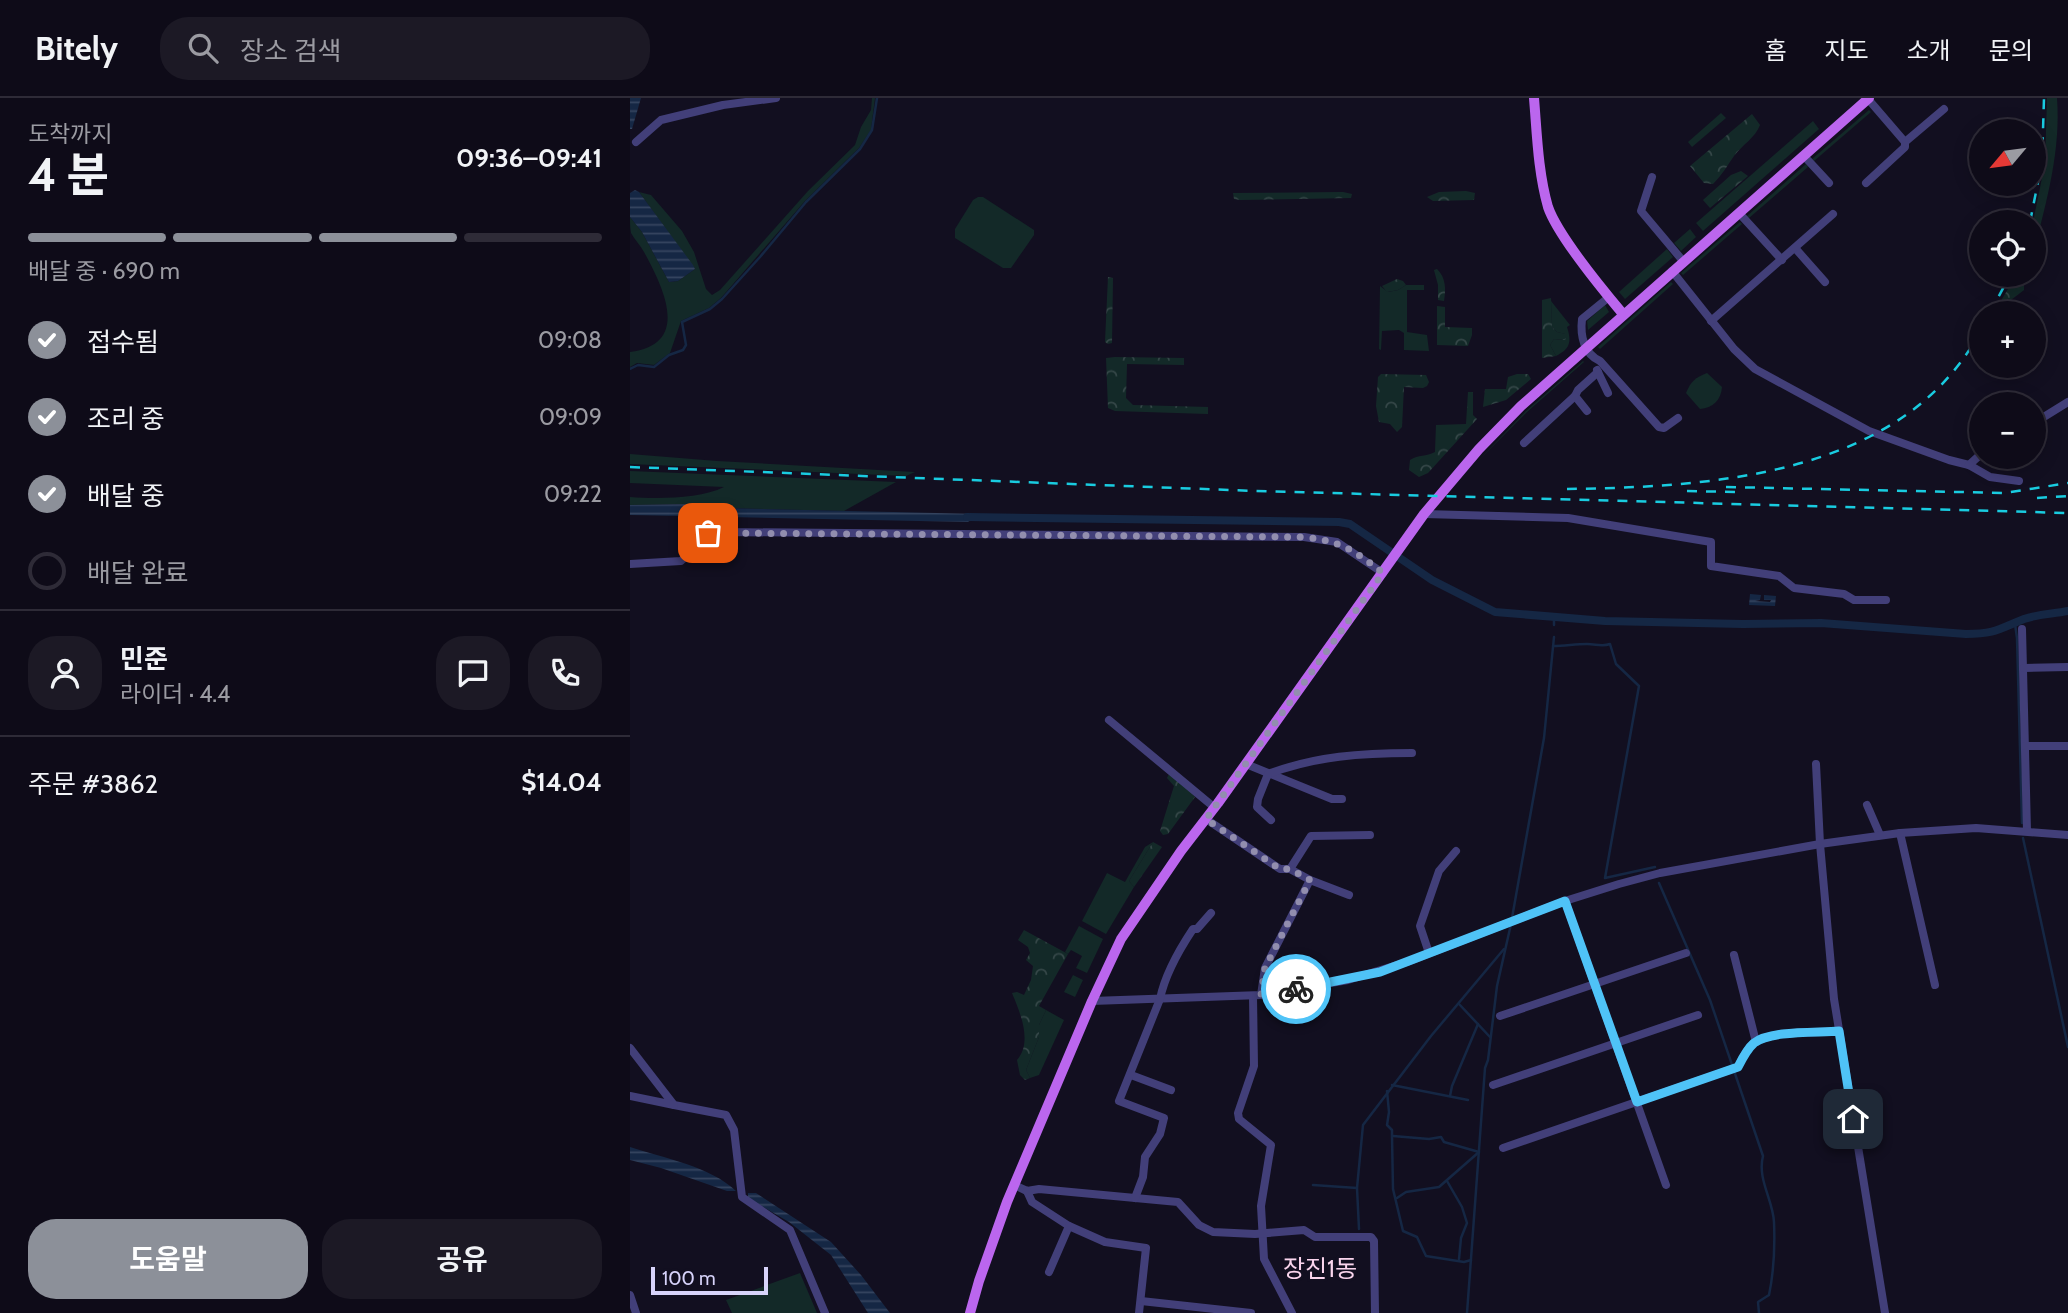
<!DOCTYPE html>
<html lang="ko">
<meta charset="utf-8">
<style>
:root{--surface:#0e0b18;--page:#1c1925;--text:#f1f3f6;--muted:#9b9ba2;--line:#2e2b37;--accent:#8c9099}
body{margin:0;font-family:Cabin,"Noto Sans KR",sans-serif;background:var(--page);color:var(--text);height:100vh;display:flex;flex-direction:column;font-size:26px;white-space:nowrap}
*{box-sizing:border-box;margin:0}
p{font-size:23px;color:var(--muted)}
.icon{flex:none;width:38px;height:38px;fill:none;stroke:currentColor;stroke-width:2;stroke-linecap:round;stroke-linejoin:round}
.map{position:relative;flex:1;overflow:hidden}
.panel{display:flex;flex-direction:column;background:var(--surface);width:630px}
.panel>*{flex:none}
.needle{width:46px;rotate:241deg}
.controls{position:absolute;left:1339px;top:21px;display:grid;gap:14px}
.controls a{display:grid;place-items:center;width:77px;height:77px;border-radius:50%;background:var(--surface);box-shadow:0 4px 18px #0003,0 0 0 2px var(--line);font-size:35px}
.scale{position:absolute;left:21px;bottom:18px;width:117px;box-sizing:border-box;padding-left:7px;border:4px solid #d7d3fa;border-top:0;font-size:19px;line-height:24px;white-space:nowrap;color:#d7d3fa;-webkit-text-stroke:5px #120f20;paint-order:stroke}
.pin{position:absolute;display:grid;place-items:center;width:60px;height:60px;color:#fff;margin:-30px;border-radius:14px;box-shadow:0 4px 10px #0006}
.courier{position:absolute;display:grid;place-items:center;width:70px;height:70px;margin:-35px;border:5px solid #4fc3f7;border-radius:50%;background:#fff;color:#222;box-shadow:0 2px 9px #0007}
.headline em{font-style:normal;font-weight:700}
.headline div{display:flex;flex-direction:column-reverse}
.headline{display:flex;align-items:center;justify-content:space-between;height:119px;padding:0 28px}
h1{font-size:46px;font-weight:700;line-height:52px}
.bar{display:grid;grid-template-columns:repeat(4,1fr);gap:10px 7px;align-content:center;height:84px;padding:0 28px}
.bar i{height:9px;border-radius:5px;background:var(--line)}
.bar .on{background:var(--accent)}
.bar p{grid-column:span 4}
.line{display:flex;align-items:center;gap:18px;padding:0 28px;border-top:2px solid var(--line)}
.line div{flex:1}
.round{display:grid;place-items:center;flex:none;width:74px;height:74px;border-radius:28px;background:var(--page)}
ol{padding:0 28px;list-style:none}
li{display:flex;align-items:center;gap:21px;height:77px}
li p{margin-inline-start:auto}
li .icon{padding:7px;border-radius:50%;background:var(--accent);color:#fff;stroke-width:4}
li:last-child{color:var(--muted)}
li i{width:38px;height:38px;border:4px solid var(--line);border-radius:50%}
.primary-button{display:flex;gap:14px;margin-top:auto;padding:14px 28px}
.primary-button a{flex:1;height:80px;border-radius:28px;background:var(--accent);color:#fff;font-size:28px;font-weight:700;line-height:80px;text-align:center}
.primary-button a+a{background:var(--page);color:var(--text)}
header{display:flex;align-items:center;gap:42px;box-sizing:border-box;height:98px;padding:0 35px;background:var(--surface);border-bottom:2px solid var(--line)}
header strong{font-size:33px}
nav{display:flex;gap:38px;margin-inline-start:auto;font-size:24px}
.search{width:490px;height:63px;background:var(--page);display:flex;align-items:center;gap:18px;box-sizing:border-box;padding:0 24px;border-radius:28px;color:var(--muted);font-size:26px}
main{display:flex;flex:1;min-height:0}
.map>svg:first-child{display:block}
</style>
<header>
<strong>Bitely</strong>
<div class="search"><svg class="icon" aria-label="search" viewBox="0 0 24 24"><circle cx="10" cy="10" r="6"/><path d="M15 15l6 6"/></svg>장소 검색</div>
<nav><a>홈</a><a>지도</a><a>소개</a><a>문의</a></nav>
</header>
<main>
<section class="panel">
<div class="headline"><div><h1>4 분</h1><p>도착까지</p></div><em>09:36–09:41</em></div>
<div class="bar"><i class="on"></i><i class="on"></i><i class="on"></i><i></i><p>배달 중 · 690 m</p></div>
<ol>
<li><svg class="icon" aria-label="check" viewBox="0 0 24 24"><path d="M5 12l5 5 9-10"/></svg>접수됨<p>09:08</p></li>
<li><svg class="icon" aria-label="check" viewBox="0 0 24 24"><path d="M5 12l5 5 9-10"/></svg>조리 중<p>09:09</p></li>
<li><svg class="icon" aria-label="check" viewBox="0 0 24 24"><path d="M5 12l5 5 9-10"/></svg>배달 중<p>09:22</p></li>
<li><i></i>배달 완료</li>
</ol>
<div class="line" style="height:126px"><a class="round"><svg class="icon" aria-label="person" viewBox="0 0 24 24"><circle cx="12" cy="8" r="4"/><path d="M4 21q1-7 8-7t8 7"/></svg></a><div><b>민준</b><p>라이더 · 4.4</p></div><a class="round"><svg class="icon" aria-label="chat" viewBox="0 0 24 24"><path d="M4 5h16v11H9l-5 4z"/></svg></a><a class="round"><svg class="icon" aria-label="phone" viewBox="0 0 24 24"><path d="M5 4h4l2 5-3 2q2 4 5 5l2-3 5 2v4C11 20 4 13 5 4z"/></svg></a></div>
<div class="line" style="height:91px"><div>주문 #3862</div><b>$14.04</b></div>
<div class="primary-button"><a>도움말</a><a>공유</a></div>
</section>
<div class="map">
<svg width="1438" height="1215" viewBox="0 0 1438 1215">
<defs>
<pattern id="forest-crowns" width="20" height="18" patternUnits="userSpaceOnUse" patternTransform="scale(1.75)"><rect width="20" height="18" fill="#132928"/><path d="M2 6a3 3 0 1 1 6 0M12 15a3 3 0 1 1 6 0" fill="none" stroke="#354748"/></pattern>
<pattern id="water-rules" width="6" height="5" patternUnits="userSpaceOnUse" patternTransform="scale(1.75)"><rect width="6" height="5" fill="#152744"/><path d="M0 2.5h6" fill="none" stroke="#364560"/></pattern>
</defs>
<rect width="100%" height="100%" fill="#120f20"/>
<g fill="#132928">
<path d="M242 0H245L241 32 229 50 175 103 91 200 79 210 51 223 40 255 24 267 7 265 0 269V254C62 246 33 189 14 154 10 147 5 142 1 135 0 130 0 124 0 119L12 134 39 184 48 183 65 171 9 94 21 97 52 133 64 154 76 191 82 197 90 192 178 93 225 47 231 29 241 12Z"/>
<path d="M1417 0H1427C1431 51 1417 103 1404 152L1403 124 1415 65Z"/>
<polygon points="1239,12 1241,14 1184,63 1182,61"/>
<polygon points="1091,15 1096,20 1062,49 1058,44"/>
<polygon points="1183,23 1189,31 1073,133 1066,125"/>
<polygon points="1176,66 1178,69 1119,120 1117,118"/>
<polygon points="348,99 353,99 404,132 404,137 381,170 373,170 325,140 325,131 343,102"/>
<polygon points="1110,124 1112,126 1053,177 1051,175"/>
<polygon points="1060,131 1066,139 1051,153 1044,145"/>
<polygon points="1037,151 1043,159 995,201 989,194"/>
<polygon points="1041,184 1043,186 970,251 968,249"/>
<polygon points="776,187 794,187 794,192 777,192 777,234 797,237 799,253 774,252 774,235 769,232 752,233 751,252 749,251 750,188 758,194 768,192"/>
<path d="M921 203 940 227 937 229C942 244 940 251 926 258L920 247 924 241 933 242 935 236 927 234 922 229Z"/>
<polygon points="975,207 979,214 958,232 957,223"/>
<polygon points="953,263 954,264 897,314 846,365 896,313"/>
<path d="M1077 275 1092 289C1091 302 1083 310 1070 311L1056 295C1061 283 1065 280 1077 275Z"/>
<polygon points="0,356 87,363 285,374 276,378 0,366"/>
<path d="M0 373 266 384 214 413 93 410 64 406 0 407V399C27 401 70 401 94 389L0 385Z"/>
<polygon points="523,744 499,783 504,789 476,836 452,823 477,775 495,784 515,749"/>
<polygon points="449,828 473,841 457,875 446,870 452,858 441,852 438,856 435,854"/>
<polygon points="443,877 453,882 445,899 434,894"/>
<polygon points="416,912 434,922 409,977 400,980 396,972 409,939 409,927"/>
<polygon points="170,1175 187,1215 102,1215 96,1202"/>
</g>
<g fill="url(#forest-crowns)">
<path d="M1122 16 1130 27C1125 40 1113 46 1104 58 1097 68 1092 77 1083 86L1074 85 1060 68Z"/>
<polygon points="1111,73 1118,78 1080,110 1073,102 1101,77"/>
<polygon points="836,93 845,95 844,102 803,103 797,99 809,94"/>
<polygon points="713,94 722,96 721,100 610,102 604,101 603,95"/>
<path d="M807 171C816 180 816 191 814 203L808 202V187L804 172Z"/>
<polygon points="1386,177 1394,177 1394,192 1377,205 1375,215 1364,215"/>
<polygon points="478,179 483,180 482,245 478,246 475,244"/>
<polygon points="767,181 773,183 776,187 768,192 757,194 752,188"/>
<polygon points="921,200 922,229 927,234 936,236 936,241 934,242 924,241 920,247 926,258 912,260 912,202"/>
<polygon points="807,208 815,209 815,229 842,230 842,237 838,248 807,247"/>
<polygon points="485,259 554,260 554,267 497,266 496,300 503,307 578,309 578,316 485,313 478,310 476,260"/>
<polygon points="751,276 796,277 799,284 797,288 793,290 774,289 772,329 767,334 760,326 749,324 746,308 748,279"/>
<polygon points="887,276 898,276 901,281 876,302 853,309 855,291 876,291 878,279"/>
<path d="M838 294H843V317L847 321 798 375 789 379 779 372 780 362C789 356 796 359 805 354L806 327 836 326Z"/>
<polygon points="539,676 555,687 565,699 538,736 533,737 530,733 544,688 537,680"/>
<polygon points="523,744 532,749 504,789 499,783"/>
<path d="M394 832 438 856 409 908 416 912 409 927V939L396 972 400 980 395 982 390 977 387 962C403 944 390 914 382 895L387 894 394 897 401 882 403 868 396 862 400 855 398 849 388 842Z"/>
</g>
<g fill="url(#water-rules)">
<polygon points="0,0 11,0 2,31 0,31"/>
<polygon points="5,92 9,94 63,167 65,171 48,183 39,184 12,134 0,119 0,95"/>
<polygon points="64,406 93,410 350,416 338,424 0,417 0,407"/>
<polygon points="1120,496 1131,497 1130,502 1125,503 1140,504 1141,502 1134,502 1134,497 1146,498 1145,508 1119,507"/>
<path d="M0 1049C33 1060 80 1068 106 1093H97L31 1070 0 1062Z"/>
<polygon points="118,1095 126,1095 201,1144 231,1177 260,1215 238,1215 201,1157 159,1124 118,1100"/>
</g>
<g fill="none" stroke-linecap="round" stroke-linejoin="round">
<g stroke="#152744" stroke-width="2.5">
<polyline points="0,271 8,267 24,269 39,257 53,252 56,247 52,224 80,211 92,201 130,159 176,104 230,51 242,32 247,0"/>
<polyline points="1385,526 1387,540 1392,725"/>
<polyline points="924,527 924,520"/>
<path d="M923 548C935 548 945 546 957 546 966 546 972 549 980 546L986 566 1009 588 975 780 1025 769"/>
<polyline points="1393,740 1438,949"/>
<path d="M1029 785 1080 902 1133 1058C1127 1081 1143 1102 1144 1124 1145 1148 1144 1173 1139 1197L1128 1204 1129 1215"/>
<polyline points="882,820 914,640 924,539"/>
<polyline points="829,906 860,939"/>
<polyline points="762,987 838,1002"/>
<polyline points="757,993 759,1014 757,1027 762,1032 762,1038 763,1091 773,1133 787,1139 796,1158 834,1164 841,1162"/>
<polyline points="820,998 822,988 848,926"/>
<polyline points="763,1038 799,1041 811,1039 814,1044 849,1054"/>
<polyline points="817,1083 832,1109 837,1125 831,1140 829,1161"/>
<polyline points="683,1087 727,1090"/>
<polyline points="767,1100 776,1094 809,1089 849,1054"/>
<polyline points="729,1131 727,1090 733,1027 801,938 874,851"/>
<polyline points="837,1215 855,970 858,962 867,888 881,826"/>
</g>
<path stroke="#152744" stroke-width="8" d="M337 419 709 424 720 426 802 482 865 514 975 523 1113 526 1191 525 1336 536C1365 536 1369 531 1394 521 1408 516 1424 516 1438 513"/>
<g stroke="#423f79" stroke-width="8">
<polyline points="6,44 31,22 93,7 146,0"/>
<polyline points="1275,44 1314,11"/>
<polyline points="1174,58 1199,85"/>
<polyline points="1022,79 1011,113 1053,163"/>
<polyline points="1236,85 1275,49 1275,44 1238,1"/>
<polyline points="1109,115 1152,162"/>
<polyline points="1165,150 1195,184"/>
<polyline points="1042,173 1104,251 1125,271 1239,333 1319,362 1339,367 1360,379 1389,383"/>
<path d="M979 199 952 221C950 238 954 256 970 263L1029 329 1034 330 1048 320"/>
<polyline points="1081,223 1203,116"/>
<polyline points="967,272 978,295"/>
<polyline points="957,313 945,298 948,292 968,274"/>
<polyline points="1404,325 1438,304"/>
<polyline points="894,345 945,298"/>
<polyline points="1339,367 1351,356"/>
<polyline points="794,416 938,420 1081,444 1081,468 1149,478 1164,490 1214,496 1224,502 1256,502"/>
<path d="M0 466 51 463C68 449 60 435 89 434L674 439 707 444 753 475"/>
<polyline points="1392,531 1397,733"/>
<polyline points="1394,570 1438,569"/>
<polyline points="479,622 585,710"/>
<polyline points="1395,648 1438,648"/>
<polyline points="616,666 702,701 712,701"/>
<polyline points="1186,666 1190,746 1204,901 1255,1215"/>
<polyline points="1237,707 1250,737"/>
<polyline points="576,721 650,771 660,771 681,738 740,737"/>
<path d="M641 722 627 709 628 701 638 676C686 658 732 655 782 655"/>
<polyline points="1270,735 1305,887"/>
<polyline points="660,771 680,782 719,797"/>
<polyline points="935,803 1036,1087"/>
<polyline points="799,855 790,828 809,773 826,753"/>
<polyline points="1104,857 1126,944"/>
<polyline points="631,897 635,870 680,782"/>
<polyline points="623,898 624,968 608,1015 609,1021 641,1047 631,1108 634,1161 662,1215"/>
<polyline points="462,903 631,897 718,882 777,864 935,803 989,786 1030,775 1190,746 1270,735 1346,730 1438,737"/>
<polyline points="870,918 1056,855"/>
<polyline points="0,950 44,1007 96,1017 104,1032 112,1099 160,1132 195,1215"/>
<polyline points="501,977 541,992"/>
<polyline points="863,987 1068,917"/>
<polyline points="0,998 44,1007"/>
<path d="M873 1050 1108 969C1112 961 1116 951 1124 945 1141 932 1188 935 1208 933"/>
<polyline points="384,1087 397,1093 409,1091 548,1104 569,1127 583,1134 625,1136 674,1132 685,1139 741,1139 744,1143 745,1215"/>
<polyline points="397,1093 402,1104 439,1128"/>
<path d="M505 1100 513 1079 515 1059 530 1036 534 1020 489 1003 530 901C535 876 549 852 563 831H567L581 815"/>
<polyline points="419,1174 439,1128 475,1144 516,1150 509,1215"/>
<polyline points="0,1197 6,1215"/>
<polyline points="511,1203 621,1215"/>
</g>
<g stroke="#b6e" stroke-width="10">
<path d="M904 0C907 36 908 74 918 109 928 138 972 191 993 216"/>
<polyline points="340,1215 349,1183 377,1104 462,903 491,841 551,753 588,705 794,416 849,351 891,308 1239,0"/>
</g>
<g stroke="#19cce0" stroke-width="2.5" stroke-dasharray="10 9" stroke-linecap="butt">
<polyline points="1400,124 1412,64 1414,0"/>
<polyline points="1360,215 1380,177"/>
<polyline points="0,369 625,393 1438,415"/>
<polyline points="1096,389 1375,395 1438,385"/>
<path d="M937 391C1082 389 1274 378 1351 232"/>
<polyline points="1057,393 1106,394"/>
<polyline points="1407,400 1438,398"/>
</g>
</g>
<g fill="none" stroke-linecap="round" stroke-linejoin="round">
<path stroke="#928eae" stroke-width="7" stroke-dasharray="0 12.6" d="M78 435 674 439C711 443 724 452 753 475L576 721 650 771H660L680 782 635 870 631 897 666 891"/>
<path stroke="#4fc3f7" stroke-width="9" d="M666 891 750 874 935 803 1007 1004 1108 969C1112 961 1117 951 1124 945 1141 932 1188 935 1209 933L1223 1021"/>
</g>
<g text-anchor="middle" stroke-width="6" stroke-linejoin="round" paint-order="stroke">
<g font-size="24" fill="#fad5ed" stroke="#120f20">
<text x="690" y="1179">장진1동</text>
</g>
</g>
</svg>
<div class="controls">
<a><svg class="needle" viewBox="-14 -14 28 28"><path d="M0-13l5 13h-10z" fill="#e53935"/><path d="M0 13l5-13h-10z" fill="#9b9ba2"/></svg></a>
<a><svg class="icon" aria-label="locate" viewBox="0 0 24 24"><circle cx="12" cy="12" r="6"/><path d="M12 2v4M12 18v4M2 12h4M18 12h4"/></svg></a>
<a>+</a>
<a>−</a>
</div>
<div class="scale">100 m</div>
<div class="pin" style="left:78px;top:435px;background:#ea580c"><svg class="icon" aria-label="bag" viewBox="0 0 24 24"><path d="M5 8h14l-1 12H6zM9 8a3 3 0 0 1 6 0"/></svg></div>
<div class="pin" style="left:1223px;top:1021px;background:#1f2937"><svg class="icon" aria-label="home" viewBox="0 0 24 24"><path d="M3 11l9-7 9 7M6 9v11h12V9"/></svg></div>
<div class="courier" style="left:666px;top:891px"><svg class="icon" aria-label="bike" viewBox="0 0 24 24"><circle cx="6" cy="16" r="4"/><circle cx="18" cy="16" r="4"/><path d="M6 16l4-8h5l3 8M10 8l3 8H6M13 5h3"/></svg></div>
</div>
</main>
